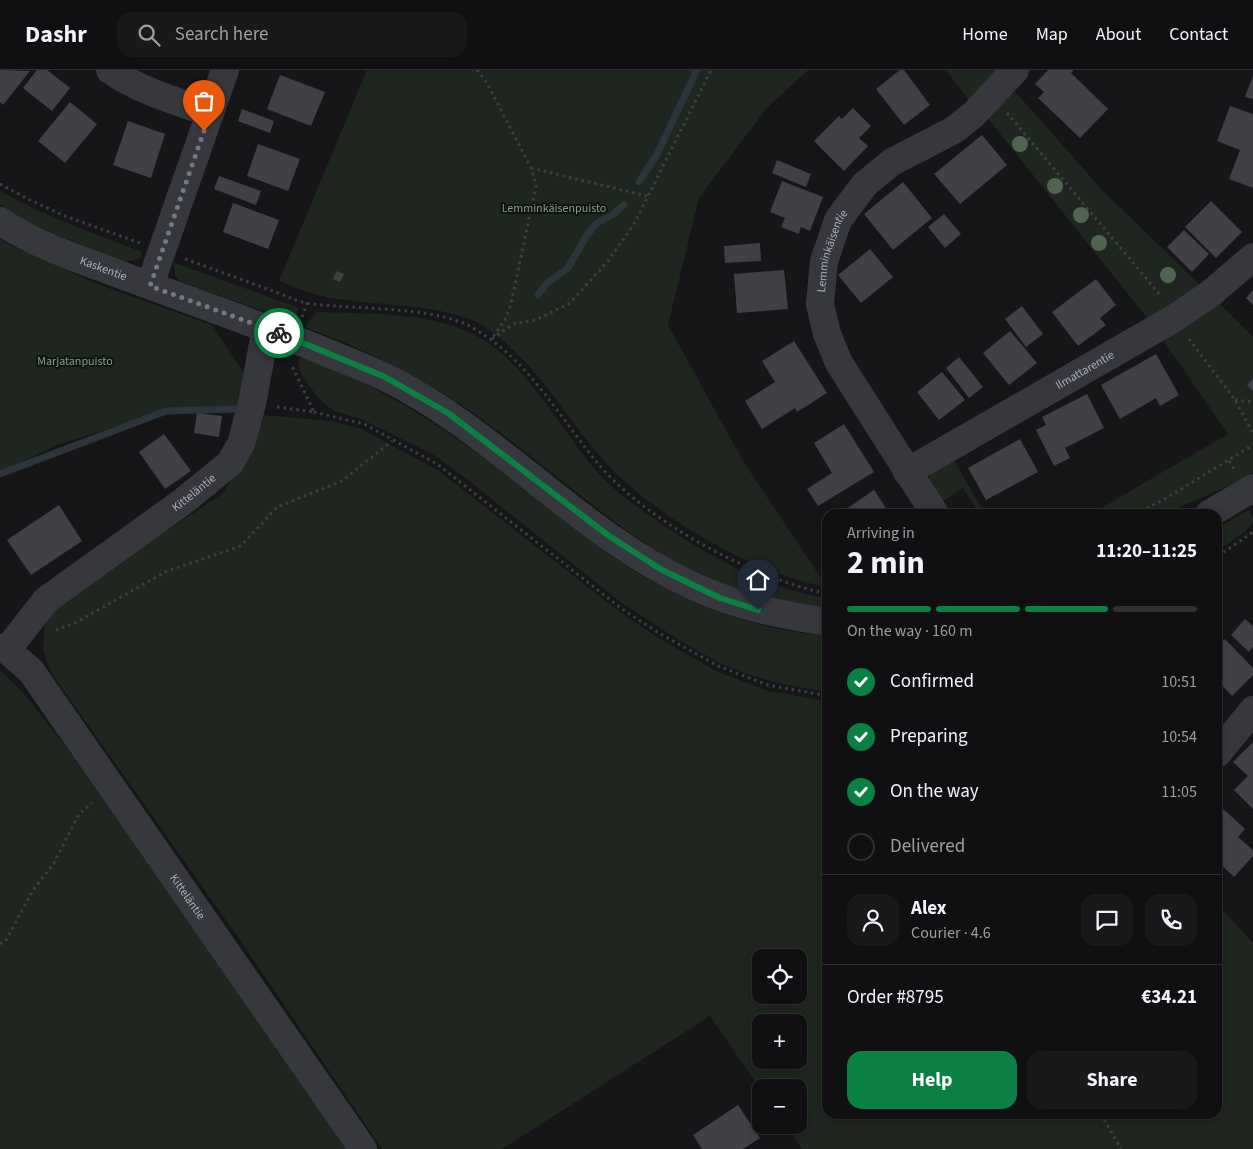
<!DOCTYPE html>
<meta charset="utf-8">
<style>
:root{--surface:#101012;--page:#19191b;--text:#f1f3f6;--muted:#9c9d9f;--line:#303032;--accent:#0b8043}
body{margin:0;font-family:"Source Sans 3",sans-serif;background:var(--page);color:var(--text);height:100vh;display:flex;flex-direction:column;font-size:19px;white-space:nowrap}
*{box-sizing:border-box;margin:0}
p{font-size:16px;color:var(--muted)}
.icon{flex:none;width:28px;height:28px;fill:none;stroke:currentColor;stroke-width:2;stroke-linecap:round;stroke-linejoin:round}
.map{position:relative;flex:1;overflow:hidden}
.side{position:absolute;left:822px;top:439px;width:400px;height:610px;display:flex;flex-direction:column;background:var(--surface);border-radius:15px;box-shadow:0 2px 8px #0003,0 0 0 1px var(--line)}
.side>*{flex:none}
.tools{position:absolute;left:752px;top:879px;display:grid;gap:10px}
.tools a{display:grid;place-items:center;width:55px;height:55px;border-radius:10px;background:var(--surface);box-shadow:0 2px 8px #0003,0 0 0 1px var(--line);font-size:25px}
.pin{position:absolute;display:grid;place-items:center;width:42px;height:42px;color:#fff;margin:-51px -21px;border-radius:50% 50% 50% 0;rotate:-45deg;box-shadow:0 0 5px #0007}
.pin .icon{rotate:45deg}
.courier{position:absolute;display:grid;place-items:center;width:50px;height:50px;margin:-25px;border:4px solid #0b8043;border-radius:50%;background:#fff;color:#222;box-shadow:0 1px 6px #0007}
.head em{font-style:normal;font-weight:700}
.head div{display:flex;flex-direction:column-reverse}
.head{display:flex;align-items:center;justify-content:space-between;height:85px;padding:0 25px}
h1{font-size:32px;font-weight:700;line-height:38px}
.bar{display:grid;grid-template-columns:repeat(4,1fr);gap:8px 5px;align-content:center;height:60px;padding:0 25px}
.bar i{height:6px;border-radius:4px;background:var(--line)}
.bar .active{background:var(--accent)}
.bar p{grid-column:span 4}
.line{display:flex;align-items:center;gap:12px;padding:0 25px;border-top:1px solid var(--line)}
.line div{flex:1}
.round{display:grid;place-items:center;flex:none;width:52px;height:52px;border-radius:15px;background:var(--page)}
ol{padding:0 25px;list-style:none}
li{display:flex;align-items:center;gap:15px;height:55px}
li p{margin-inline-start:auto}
li .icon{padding:5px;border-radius:50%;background:var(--accent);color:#fff;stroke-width:4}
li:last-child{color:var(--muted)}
li i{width:28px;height:28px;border:2px solid var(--line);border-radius:50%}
.cta{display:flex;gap:10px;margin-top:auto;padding:10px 25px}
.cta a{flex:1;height:58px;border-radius:15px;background:var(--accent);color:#fff;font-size:20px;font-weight:700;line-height:58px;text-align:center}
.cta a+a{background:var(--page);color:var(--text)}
header{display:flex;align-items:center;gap:30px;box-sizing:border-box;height:70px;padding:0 25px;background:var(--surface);border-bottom:1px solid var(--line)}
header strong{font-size:24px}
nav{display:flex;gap:28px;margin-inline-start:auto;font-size:18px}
.search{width:350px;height:45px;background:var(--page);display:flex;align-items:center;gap:12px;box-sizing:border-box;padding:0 18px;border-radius:15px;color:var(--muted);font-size:19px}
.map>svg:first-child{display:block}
</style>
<header>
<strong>Dashr</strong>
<div class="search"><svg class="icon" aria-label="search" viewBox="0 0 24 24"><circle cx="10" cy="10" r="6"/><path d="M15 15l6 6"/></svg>Search here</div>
<nav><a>Home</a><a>Map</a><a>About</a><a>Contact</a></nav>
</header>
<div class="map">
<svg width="1253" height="1079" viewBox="0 0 1253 1079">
<rect width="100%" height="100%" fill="#161618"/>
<g fill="#1e261f" fill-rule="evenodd">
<path d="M367 0H808L766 39 699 128 668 255 743 391 823 511 827 512V517C753 504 648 443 599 385 559 338 532 285 477 252 471 249 463 247 456 245 412 232 363 236 318 225 305 222 292 216 279 211Z"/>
<polygon points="946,0 995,0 998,4 970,32"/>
<polygon points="1013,19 1103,121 1199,214 1215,202 1218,205 1148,249 986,46"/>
<path d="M0 121C45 146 92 163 140 181L142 186 137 190 127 191 109 187 22 150 0 135Z"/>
<polygon points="0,169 14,177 100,215 212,255 246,306 244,344 177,339 167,340 57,375 0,402"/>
<polygon points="173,192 299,238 293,252 180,211 175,205"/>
<polygon points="1219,233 1253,267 1253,402 1233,414 1164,444 1091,444 1228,364 1161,267"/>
<path d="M316 242C367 244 437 241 482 269 527 296 560 357 593 397 614 422 640 439 666 457 715 489 769 520 827 528V538C773 533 707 512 660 483 590 438 529 380 460 334 411 302 360 277 305 257Z"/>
<path d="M301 288H305C394 320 467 374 541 431 573 456 604 483 638 503 696 538 761 560 827 566V622L783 614 749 605 719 593 674 567 622 533 463 406 432 384 361 349 334 341 320 330 304 309 299 299 298 290Z"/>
<path d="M262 345 331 351 362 359 439 401 620 542 657 567 716 601 768 621 827 631 828 1044H1218V835L1253 873V1079H802L786 1055H799V1018H761V1020L710 946 502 1079H382L238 867 52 604 43 581 45 553 58 533 222 424 247 387ZM761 888H799V925H761ZM761 952H799V990H761Z"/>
<path d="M952 387 985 444H979L963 418 943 431C937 428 935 425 932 420 922 404 940 395 952 387Z"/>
<path d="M1248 440C1251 443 1253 447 1253 451 1251 460 1226 475 1218 480V458Z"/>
<polygon points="0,600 25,625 66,677 348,1079 0,1079"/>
</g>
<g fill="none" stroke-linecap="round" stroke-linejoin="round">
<g stroke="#2c353c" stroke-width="7">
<polyline points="639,112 656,86 697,0"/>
<polyline points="538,225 547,213 568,198 587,165 597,153 612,145 624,135"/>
<polyline points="0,404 166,341 234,339"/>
</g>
</g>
<g fill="#404145">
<polygon points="0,0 30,1 3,35 0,32"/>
<polygon points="37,0 47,0 70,18 52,41 23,18"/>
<polygon points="900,0 904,0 930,35 904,55 876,19"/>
<polygon points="1048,0 1074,0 1071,3 1108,39 1080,68 1038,28 1044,22 1035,14"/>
<polygon points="280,5 325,22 311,56 267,39"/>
<polygon points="1253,6 1253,29 1245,27"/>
<polygon points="70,32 97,54 65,93 38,71"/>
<polygon points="1230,36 1253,44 1253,118 1229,109 1240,80 1217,71"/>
<polygon points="853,38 871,56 859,68 868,76 844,101 814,71 839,46 842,49"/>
<polygon points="242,39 274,51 270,63 238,51"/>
<polygon points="128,51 165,64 151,108 113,95"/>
<polygon points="982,65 1007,95 960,134 934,104"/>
<polygon points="258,74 300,89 288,121 247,106"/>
<polygon points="777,90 811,104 806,117 772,103"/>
<polygon points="219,106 261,121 256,135 214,119"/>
<polygon points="782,111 823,127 810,161 801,157 799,164 781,157 785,148 770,142"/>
<polygon points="903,112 932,148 893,180 864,144"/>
<polygon points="1211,131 1242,162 1216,188 1185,157"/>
<polygon points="233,133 279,150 268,179 223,162"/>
<polygon points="944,144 961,164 945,178 928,157"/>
<polygon points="1184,160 1209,184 1192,202 1167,177"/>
<polygon points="760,173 761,191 725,193 724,176"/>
<polygon points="870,179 893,207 861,233 838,205"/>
<polygon points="784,200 788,239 737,243 734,204"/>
<polygon points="337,201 344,204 340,212 333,209"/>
<polygon points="1096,209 1116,235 1100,248 1106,255 1078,276 1052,242"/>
<polygon points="1253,220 1253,235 1246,228"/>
<polygon points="1022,236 1043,264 1026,277 1005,249"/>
<polygon points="1010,261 1037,293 1009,315 983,283"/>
<polygon points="794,271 827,323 797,342 795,338 762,359 745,331 775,312 762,291"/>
<polygon points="1156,284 1179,325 1160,336 1156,328 1120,349 1101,315"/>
<polygon points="959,287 983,317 969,328 946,298"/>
<polygon points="942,302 965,330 939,350 917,322"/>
<polygon points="1253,309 1253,321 1247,315"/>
<polygon points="1087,324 1104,358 1065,378 1070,388 1054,396 1036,360 1046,355 1042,347"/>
<polygon points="197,343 222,346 219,367 194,363"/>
<polygon points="844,354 874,402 818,436 807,419 832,403 814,373"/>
<polygon points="164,364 191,401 165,419 139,382"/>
<polygon points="1020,369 1038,402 986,430 968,398"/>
<polygon points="874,420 890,444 839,444"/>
<polygon points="59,435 82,471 31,505 7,470"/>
<polygon points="1245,549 1253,556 1253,577 1249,582 1231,565"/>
<polygon points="1225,569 1253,598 1253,605 1232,626 1218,611 1218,576"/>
<polygon points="1253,672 1253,739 1234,720 1248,706 1233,692"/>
<polygon points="1220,736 1245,759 1238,767 1253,780 1253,786 1234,807 1218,792 1218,739"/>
<polygon points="738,1035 760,1068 743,1079 702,1079 693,1065"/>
</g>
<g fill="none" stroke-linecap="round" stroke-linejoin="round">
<g stroke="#3d3f44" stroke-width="3" stroke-dasharray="2.5 4" stroke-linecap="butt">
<polyline points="477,0 487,13 531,98 536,116 511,234 505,250 493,267"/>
<polyline points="1007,43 1161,226"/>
<polyline points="531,98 647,126"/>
<polyline points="0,114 30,130 65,146 140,173"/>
<path d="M185 189C213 199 240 209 267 219 280 223 293 230 306 233 316 235 327 235 336 236 373 239 442 239 473 258 527 289 557 343 595 390 644 451 752 508 828 524"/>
<polyline points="302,247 307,233"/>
<polyline points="492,269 513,254 536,250 570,233 608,191 634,154 711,0"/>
<polyline points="1189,269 1235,330 1253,363"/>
<polyline points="1235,330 1253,332"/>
<polyline points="277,337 314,342 292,296"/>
<polyline points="314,342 364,354 437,394 622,539 659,563 718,596 768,615 828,626"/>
<polyline points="1229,391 1235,401"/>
<polyline points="1135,444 1163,430 1253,375"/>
<polyline points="1218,486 1253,462"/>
<polyline points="56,560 75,553 167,501 241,476 277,437 342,411 392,371"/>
<polyline points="0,874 6,870 33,820 54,793 79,744 92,733"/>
<polyline points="1101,1044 1121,1079"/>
</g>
<g stroke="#37383d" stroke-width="28">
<path d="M110 0C140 21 176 31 210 43"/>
<path id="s1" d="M0 151C37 176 82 190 124 206 193 232 264 256 333 285 350 292 368 299 385 307 497 362 579 464 693 516 736 536 781 545 828 552"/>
<polyline points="150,215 225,0"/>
<path id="s2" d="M907 402 1173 249 1210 224 1253 187"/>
<path id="s3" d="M935 444 839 293 827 264 820 234 824 191 838 150 865 114 892 92 954 60 974 44 1015 0"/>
<polyline points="1209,444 1253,418"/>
<path id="s4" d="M0 578 7 580 31 601 363 1079"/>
<path id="s5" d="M7 580 46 530 181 433 230 393 241 374 252 334 266 258"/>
<polyline points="1218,683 1253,640"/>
</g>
</g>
<g fill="#506452">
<circle cx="1020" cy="74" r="8"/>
<circle cx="1055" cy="116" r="8"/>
<circle cx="1081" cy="145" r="8"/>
<circle cx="1099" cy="173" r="8"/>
<circle cx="1168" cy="205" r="8"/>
</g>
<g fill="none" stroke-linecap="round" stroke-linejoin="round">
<polyline stroke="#757880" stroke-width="5" stroke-dasharray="0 9" points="204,61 150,216 279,263"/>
<polyline stroke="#0b8043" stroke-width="6" points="279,263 385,307 448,343 609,466 662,500 720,528 758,540"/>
</g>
<g text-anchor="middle" stroke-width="4" stroke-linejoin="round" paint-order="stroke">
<g font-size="12" fill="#7fa381" stroke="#111113">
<text x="554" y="142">Lemminkäisenpuisto</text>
<text x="75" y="295">Marjatanpuisto</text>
</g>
<g font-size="12" fill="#a8adb8" stroke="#111113">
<text dy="4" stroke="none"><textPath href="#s3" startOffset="296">Lemminkäisentie</textPath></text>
<text dy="4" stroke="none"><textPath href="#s1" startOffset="114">Kaskentie</textPath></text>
<text dy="4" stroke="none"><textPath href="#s2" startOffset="205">Ilmattarentie</textPath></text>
<text dy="4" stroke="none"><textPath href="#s5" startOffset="246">Kitteläntie</textPath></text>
<text dy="4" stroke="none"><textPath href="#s4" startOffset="314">Kitteläntie</textPath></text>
</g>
</g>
</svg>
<div class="tools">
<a><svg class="icon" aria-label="locate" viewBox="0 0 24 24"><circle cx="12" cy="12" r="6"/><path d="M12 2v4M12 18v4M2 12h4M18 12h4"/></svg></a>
<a>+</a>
<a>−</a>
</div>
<div class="pin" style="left:204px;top:61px;background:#ea580c"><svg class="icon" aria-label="bag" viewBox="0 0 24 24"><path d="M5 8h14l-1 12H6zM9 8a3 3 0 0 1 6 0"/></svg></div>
<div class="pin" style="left:758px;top:540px;background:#1f2937"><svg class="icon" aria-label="home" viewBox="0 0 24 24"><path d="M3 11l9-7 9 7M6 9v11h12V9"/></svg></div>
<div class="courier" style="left:279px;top:263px"><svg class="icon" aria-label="bike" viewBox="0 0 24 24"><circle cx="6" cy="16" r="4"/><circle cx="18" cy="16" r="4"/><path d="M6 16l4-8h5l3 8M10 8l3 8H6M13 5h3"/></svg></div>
<section class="side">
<div class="head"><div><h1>2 min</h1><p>Arriving in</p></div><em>11:20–11:25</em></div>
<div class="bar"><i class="active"></i><i class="active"></i><i class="active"></i><i></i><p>On the way · 160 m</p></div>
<ol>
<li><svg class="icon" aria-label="check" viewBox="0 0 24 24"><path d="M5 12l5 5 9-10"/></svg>Confirmed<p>10:51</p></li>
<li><svg class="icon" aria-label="check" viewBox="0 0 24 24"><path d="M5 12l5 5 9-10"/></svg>Preparing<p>10:54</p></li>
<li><svg class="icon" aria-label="check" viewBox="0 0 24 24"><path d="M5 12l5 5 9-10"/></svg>On the way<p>11:05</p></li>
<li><i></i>Delivered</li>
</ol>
<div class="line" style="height:90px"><a class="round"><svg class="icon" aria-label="person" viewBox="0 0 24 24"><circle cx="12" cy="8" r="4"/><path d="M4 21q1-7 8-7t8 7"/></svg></a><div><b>Alex</b><p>Courier · 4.6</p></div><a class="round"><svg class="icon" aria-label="chat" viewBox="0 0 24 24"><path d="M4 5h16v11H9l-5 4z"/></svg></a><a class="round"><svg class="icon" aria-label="phone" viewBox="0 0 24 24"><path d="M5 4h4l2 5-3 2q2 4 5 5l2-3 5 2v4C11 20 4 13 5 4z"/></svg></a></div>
<div class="line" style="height:65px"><div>Order #8795</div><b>€34.21</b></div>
<div class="cta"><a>Help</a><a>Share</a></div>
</section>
</div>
